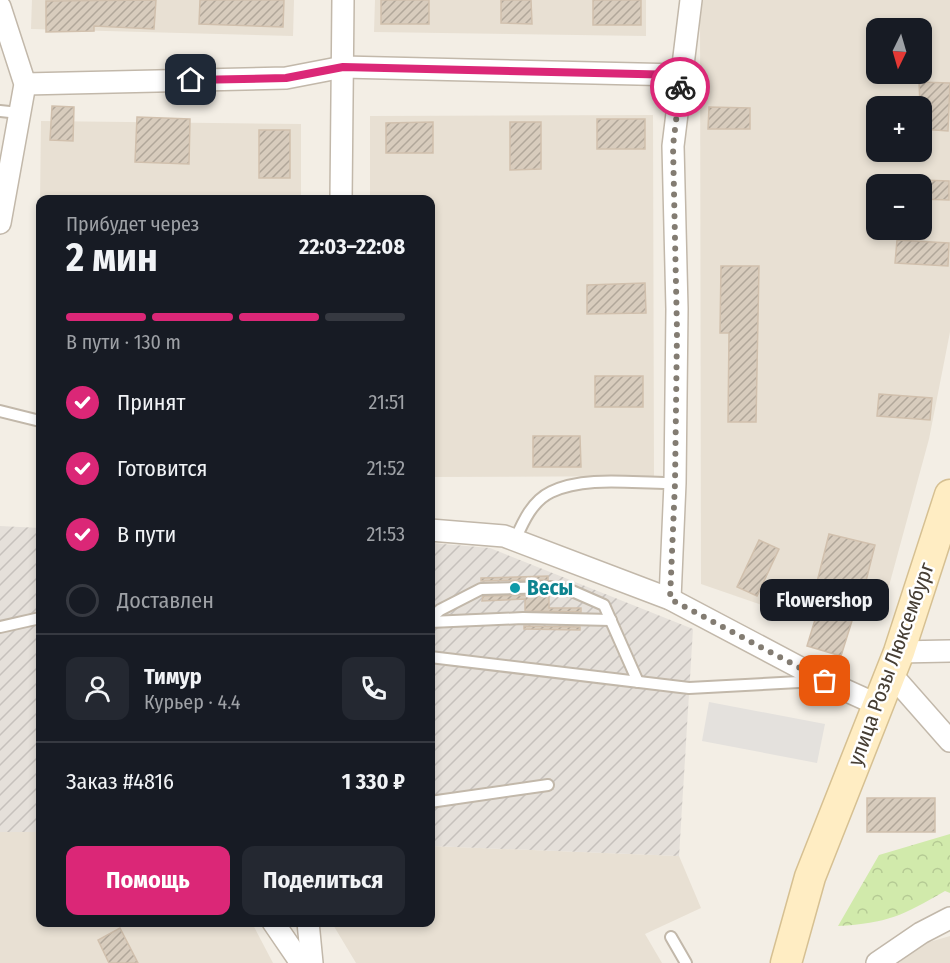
<!DOCTYPE html>
<html lang="ru">
<meta charset="utf-8">
<style>
:root{--surface:#171b24;--page:#242831;--text:#f1f3f6;--muted:#9ea1a6;--line:#363941;--accent:#db2777}
body{margin:0;font-family:"Fira Sans Condensed",sans-serif;background:var(--page);color:var(--text);height:100vh;display:flex;flex-direction:column;font-size:22px;white-space:nowrap}
*{box-sizing:border-box;margin:0}
p{font-size:20px;color:var(--muted)}
.icon{flex:none;width:33px;height:33px;fill:none;stroke:currentColor;stroke-width:2;stroke-linecap:round;stroke-linejoin:round}
.map{position:relative;flex:1;overflow:hidden}
.sheet{position:absolute;left:36px;top:195px;width:399px;height:732px;display:flex;flex-direction:column;background:var(--surface);border-radius:12px;box-shadow:0 3px 9px #0003}
.sheet>*{flex:none}
.needle{width:39px;rotate:185deg}
.controls{position:absolute;left:866px;top:18px;display:grid;gap:12px}
.controls a{display:grid;place-items:center;width:66px;height:66px;border-radius:12px;background:var(--surface);box-shadow:0 3px 9px #0003;font-size:30px}
.pin{position:absolute;display:grid;place-items:center;width:51px;height:51px;color:#fff;margin:-26px;border-radius:12px;box-shadow:0 3px 9px #0006}
.courier{position:absolute;display:grid;place-items:center;width:60px;height:60px;margin:-30px;border:4px solid #db2777;border-radius:50%;background:#fff;color:#222;box-shadow:0 2px 8px #0007}
.bubble{position:absolute;height:42px;border-radius:12px;background:var(--surface);box-shadow:0 3px 9px #0003;font-size:20px;font-weight:700;line-height:42px;text-align:center}
.head em{font-style:normal;font-weight:700}
.head div{display:flex;flex-direction:column-reverse}
.head{display:flex;align-items:center;justify-content:space-between;height:102px;padding:0 30px}
h1{font-size:39px;font-weight:700;line-height:45px}
.bar{display:grid;grid-template-columns:repeat(4,1fr);gap:9px 6px;align-content:center;height:72px;padding:0 30px}
.bar i{height:8px;border-radius:4px;background:var(--line)}
.bar .on{background:var(--accent)}
.bar p{grid-column:span 4}
.line{display:flex;align-items:center;gap:15px;padding:0 30px;border-top:2px solid var(--line)}
.line div{flex:1}
.round{display:grid;place-items:center;flex:none;width:63px;height:63px;border-radius:12px;background:var(--page)}
ol{padding:0 30px;list-style:none}
li{display:flex;align-items:center;gap:18px;height:66px}
li p{margin-inline-start:auto}
li .icon{padding:6px;border-radius:50%;background:var(--accent);color:#fff;stroke-width:4}
li:last-child{color:var(--muted)}
li i{width:33px;height:33px;border:3px solid var(--line);border-radius:50%}
.primary-button{display:flex;gap:12px;margin-top:auto;padding:12px 30px}
.primary-button a{flex:1;height:69px;border-radius:12px;background:var(--accent);color:#fff;font-size:24px;font-weight:700;line-height:69px;text-align:center}
.primary-button a+a{background:var(--page);color:var(--text)}
.map>svg:first-child{display:block}
</style>
<div class="map">
<svg width="950" height="963" viewBox="0 0 950 963">
<defs>
<pattern id="industrial-furrows" width="10" height="10" patternUnits="userSpaceOnUse" patternTransform="scale(1.5)"><rect width="10" height="10" fill="#e5e0da"/><path d="M-1 1l2-2M0 10L10 0M9 11l2-2" fill="none" stroke="#c6c1bc"/></pattern>
<pattern id="forest-crowns" width="20" height="18" patternUnits="userSpaceOnUse" patternTransform="scale(1.5)"><rect width="20" height="18" fill="#d1eaab"/><path d="M2 6a3 3 0 1 1 6 0M12 15a3 3 0 1 1 6 0" fill="none" stroke="#b5ca94"/></pattern>
<pattern id="building-hatch" width="6" height="6" patternUnits="userSpaceOnUse" patternTransform="scale(1.5)"><rect width="6" height="6" fill="#d8ccbd"/><path d="M-1 1l2-2M0 6l6-6M5 7l2-2" fill="none" stroke="#b1a79a"/></pattern>
</defs>
<rect width="100%" height="100%" fill="#f3eee5"/>
<g fill="#e8e0d3" fill-rule="evenodd">
<polygon points="32,0 294,0 293,36 31,29"/>
<polygon points="375,0 646,0 646,36 374,32"/>
<path d="M700 0H950V332L929 439 880 619 800 618 701 584ZM876 28H921V74H876ZM876 106H921V152H876ZM876 184H921V230H876Z"/>
<polygon points="653,115 654,476 431,477 430,200 370,199 370,116"/>
<polygon points="41,121 301,124 301,199 40,200 40,370 38,370"/>
<polygon points="0,832 40,832 40,922 252,923 273,963 0,963"/>
<polygon points="431,846 679,856 701,908 645,934 662,963 356,963 332,923 430,922"/>
<polygon points="950,936 950,963 899,963 919,945"/>
</g>
<g fill="url(#industrial-furrows)">
<polygon points="0,526 40,528 40,832 0,832"/>
<polygon points="431,543 490,548 693,629 679,856 431,846"/>
</g>
<path fill="url(#forest-crowns)" d="M950 834V893L945 891C902 916 888 923 838 926L879 855Z"/>
<polygon fill="#e4e1dd" points="709,702 825,724 817,763 702,741"/>
<g fill="url(#building-hatch)" stroke="#d1c0ad" stroke-width="1.5">
<polygon points="156,0 154,29 94,26 94,31 46,32 46,1"/>
<polygon points="200,0 284,0 283,27 199,24"/>
<rect x="381" y="0" width="48" height="24"/>
<polygon points="501,0 531,0 532,24 501,23"/>
<rect x="593" y="0" width="48" height="25"/>
<polygon points="919,82 950,83 948,131 921,129"/>
<polygon points="52,106 74,107 73,141 50,140"/>
<polygon points="709,107 750,108 750,129 708,129"/>
<polygon points="137,117 190,119 189,164 135,162"/>
<rect x="597" y="119" width="48" height="30"/>
<polygon points="433,122 433,153 386,153 386,123"/>
<polygon points="510,122 541,122 541,169 510,170"/>
<rect x="259" y="130" width="31" height="48"/>
<polygon points="921,180 949,181 949,200 921,199"/>
<polygon points="897,240 949,243 948,266 895,263"/>
<polygon points="721,266 759,266 756,422 728,422 729,333 720,333"/>
<polygon points="645,283 646,313 587,314 587,285"/>
<rect x="595" y="376" width="48" height="31"/>
<polygon points="879,394 932,398 930,420 877,416"/>
<polygon points="533,436 580,436 581,467 533,467"/>
<polygon points="829,534 875,545 859,609 856,608 841,656 807,646 821,600 813,598"/>
<polygon points="759,540 779,549 757,596 737,587"/>
<polygon points="548,576 548,580 481,581 481,578"/>
<polygon points="549,595 549,608 581,608 581,612 525,611 525,599 482,601 483,596"/>
<polygon points="524,626 580,627 580,630 524,629"/>
<rect x="867" y="798" width="68" height="34"/>
<polygon points="120,928 138,963 109,963 98,940"/>
</g>
<g fill="none" stroke-linecap="round" stroke-linejoin="round">
<g stroke="#c2b8aa" stroke-width="14">
<g id="lane">
<polyline points="0,111 19,113"/>
<polyline points="0,411 40,421"/>
<path d="M515 540C523 522 532 501 551 492 587 475 636 484 675 483"/>
<polyline points="430,619 440,610 481,589 550,587 572,591 604,605 638,682"/>
<polyline points="430,622 523,618 611,620"/>
<polyline points="0,627 40,618"/>
<polyline points="430,657 689,688 818,681"/>
<polyline points="430,802 548,785"/>
<polyline points="671,937 686,963"/>
</g>
</g>
<g stroke="#c2b8aa" stroke-width="24">
<g id="street">
<polyline points="0,7 25,84 0,223"/>
<polyline points="25,84 286,78 343,67 681,75"/>
<polyline points="341,200 343,0"/>
<polyline points="430,530 504,536 670,599 825,681 878,705"/>
<polyline points="670,599 675,483 677,309 673,146 691,0"/>
<polyline points="899,652 950,651"/>
<polyline points="891,674 950,741"/>
<polyline points="273,922 301,963"/>
<polyline points="308,922 312,963"/>
<polyline points="877,963 921,933 950,918"/>
</g>
</g>
<g stroke="#d6c092" stroke-width="33">
<polyline id="secondary" points="786,963 810,877 899,652 950,495"/>
</g>
<use href="#lane" stroke="#fff" stroke-width="10"/>
<use href="#street" stroke="#fff" stroke-width="21"/>
<use href="#secondary" stroke="#ffedc3" stroke-width="30"/>
</g>
<g fill="none" stroke-linecap="round" stroke-linejoin="round">
<polyline stroke="#837c72" stroke-width="6" stroke-dasharray="0 10.8" points="680,87 673,146 677,331 675,483 670,599 825,681"/>
<polyline stroke="#db2777" stroke-width="8" points="191,80 286,78 343,67 681,75 680,87"/>
</g>
<circle fill="#0f9aa8" stroke="#fff" stroke-width="2" cx="515" cy="588" r="6"/>
<g text-anchor="middle" stroke-width="5" stroke-linejoin="round" paint-order="stroke">
<g font-size="21" font-weight="bold" fill="#0d838f" stroke="#fff" text-anchor="start">
<text x="527" y="595">Весы</text>
</g>
<g font-size="21" fill="#463e34" stroke="#fff">
<text transform="translate(891 664) rotate(-70)" y="7">улица Розы Люксембург</text>
</g>
</g>
</svg>
<div class="controls">
<a><svg class="needle" viewBox="-14 -14 28 28"><path d="M0-13l5 13h-10z" fill="#e53935"/><path d="M0 13l5-13h-10z" fill="#9ea1a6"/></svg></a>
<a>+</a>
<a>−</a>
</div>
<div class="pin" style="left:825px;top:681px;background:#ea580c"><svg class="icon" aria-label="bag" viewBox="0 0 24 24"><path d="M5 8h14l-1 12H6zM9 8a3 3 0 0 1 6 0"/></svg></div>
<div class="pin" style="left:191px;top:80px;background:#1f2937"><svg class="icon" aria-label="home" viewBox="0 0 24 24"><path d="M3 11l9-7 9 7M6 9v11h12V9"/></svg></div>
<div class="courier" style="left:680px;top:87px"><svg class="icon" aria-label="bike" viewBox="0 0 24 24"><circle cx="6" cy="16" r="4"/><circle cx="18" cy="16" r="4"/><path d="M6 16l4-8h5l3 8M10 8l3 8H6M13 5h3"/></svg></div>
<div class="bubble" style="left:760px;top:579px;width:129px">Flowershop</div>
<section class="sheet">
<div class="head"><div><h1>2 мин</h1><p>Прибудет через</p></div><em>22:03–22:08</em></div>
<div class="bar"><i class="on"></i><i class="on"></i><i class="on"></i><i></i><p>В пути · 130 m</p></div>
<ol>
<li><svg class="icon" aria-label="check" viewBox="0 0 24 24"><path d="M5 12l5 5 9-10"/></svg>Принят<p>21:51</p></li>
<li><svg class="icon" aria-label="check" viewBox="0 0 24 24"><path d="M5 12l5 5 9-10"/></svg>Готовится<p>21:52</p></li>
<li><svg class="icon" aria-label="check" viewBox="0 0 24 24"><path d="M5 12l5 5 9-10"/></svg>В пути<p>21:53</p></li>
<li><i></i>Доставлен</li>
</ol>
<div class="line" style="height:108px"><a class="round"><svg class="icon" aria-label="person" viewBox="0 0 24 24"><circle cx="12" cy="8" r="4"/><path d="M4 21q1-7 8-7t8 7"/></svg></a><div><b>Тимур</b><p>Курьер · 4.4</p></div><a class="round"><svg class="icon" aria-label="phone" viewBox="0 0 24 24"><path d="M5 4h4l2 5-3 2q2 4 5 5l2-3 5 2v4C11 20 4 13 5 4z"/></svg></a></div>
<div class="line" style="height:78px"><div>Заказ #4816</div><b>1 330 ₽</b></div>
<div class="primary-button"><a>Помощь</a><a>Поделиться</a></div>
</section>
</div>
